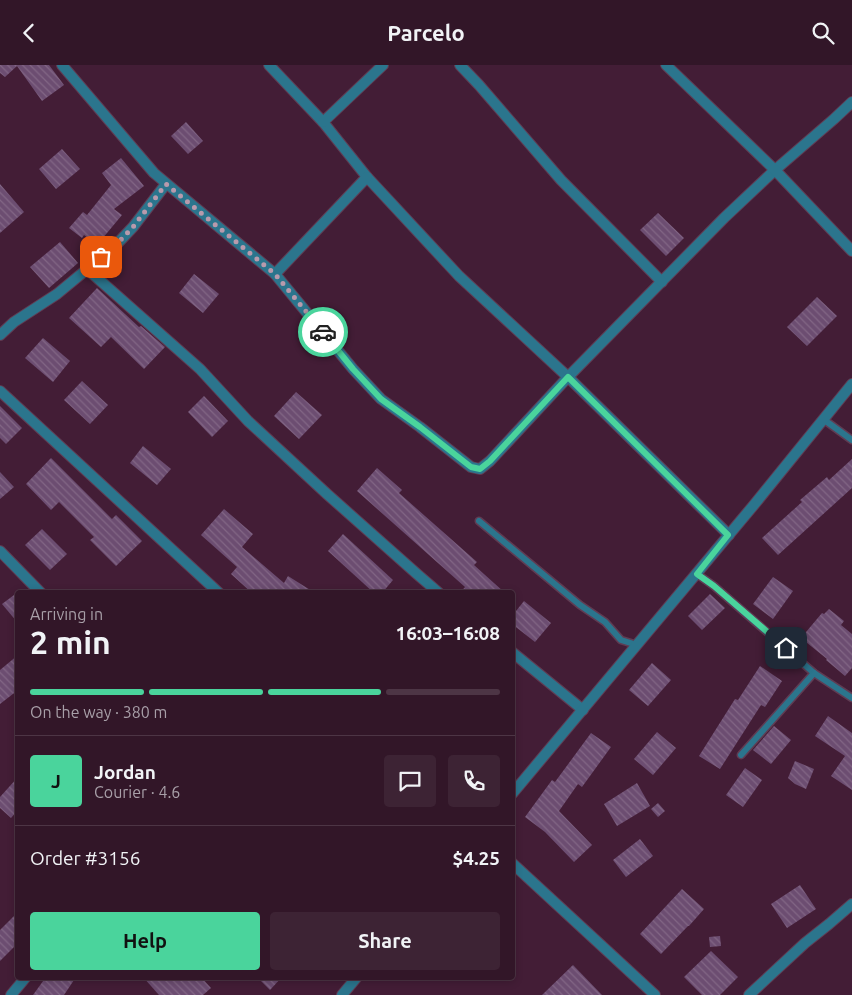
<!DOCTYPE html>
<meta charset="utf-8">
<style>
:root{--surface:#321628;--page:#3d2334;--text:#f1f3f6;--muted:#a89fa8;--line:#4d3545;--accent:#4ad49c}
body{margin:0;font-family:Ubuntu,sans-serif;background:var(--page);color:var(--text);height:100vh;display:flex;flex-direction:column;font-size:19px;white-space:nowrap}
*{box-sizing:border-box;margin:0}
p{font-size:16px;color:var(--muted)}
.icon{flex:none;width:28px;height:28px;fill:none;stroke:currentColor;stroke-width:2;stroke-linecap:round;stroke-linejoin:round}
.map{position:relative;flex:1;overflow:hidden}
.details{position:absolute;left:15px;top:525px;width:500px;height:390px;display:flex;flex-direction:column;background:var(--surface);border-radius:5px;box-shadow:0 2px 8px #0003,0 0 0 1px var(--line)}
.details>*{flex:none}
.pin{position:absolute;display:grid;place-items:center;width:42px;height:42px;color:#fff;margin:-21px;border-radius:10px;box-shadow:0 2px 8px #0006}
.courier{position:absolute;display:grid;place-items:center;width:50px;height:50px;margin:-25px;border:4px solid #4ad49c;border-radius:50%;background:#fff;color:#222;box-shadow:0 1px 6px #0007}
.headline em{font-style:normal;font-weight:600}
.headline div{display:flex;flex-direction:column-reverse}
.headline{display:flex;align-items:center;justify-content:space-between;height:85px;padding:0 15px}
h1{font-size:32px;font-weight:600;line-height:38px}
.bar{display:grid;grid-template-columns:repeat(4,1fr);gap:8px 5px;align-content:center;height:60px;padding:0 15px}
.bar i{height:6px;border-radius:4px;background:var(--line)}
.bar .on{background:var(--accent)}
.bar p{grid-column:span 4}
.line{display:flex;align-items:center;gap:12px;padding:0 15px;border-top:1px solid var(--line)}
.line div{flex:1}
.round{display:grid;place-items:center;flex:none;width:52px;height:52px;border-radius:5px;background:var(--page)}
.cta{display:flex;gap:10px;margin-top:auto;padding:10px 15px}
.cta a{flex:1;height:58px;border-radius:5px;background:var(--accent);color:#111;font-size:20px;font-weight:600;line-height:58px;text-align:center}
.cta a+a{background:var(--page);color:var(--text)}
header{display:flex;justify-content:space-between;align-items:center;height:65px;padding:0 15px;background:var(--surface);font-size:22px;font-weight:600}
.map>svg:first-child{display:block}
</style>
<header><svg class="icon" aria-label="back" viewBox="0 0 24 24"><path d="M15 5l-7 7 7 7"/></svg>Parcelo<svg class="icon" aria-label="search" viewBox="0 0 24 24"><circle cx="10" cy="10" r="6"/><path d="M15 15l6 6"/></svg></header>
<div class="map">
<svg width="852" height="930" viewBox="0 0 852 930">
<defs>
<pattern id="building-back-hatch" width="6" height="6" patternUnits="userSpaceOnUse" patternTransform="scale(1.25)"><rect width="6" height="6" fill="#6c4d71"/><path d="M-1 5l2 2M0 0l6 6M5-1l2 2" fill="none" stroke="#826685"/></pattern>
</defs>
<rect width="100%" height="100%" fill="#431d36"/>
<g fill="url(#building-back-hatch)">
<polygon points="0,0 49,0 64,20 42,36 17,1 5,12 0,8"/>
<polygon points="186,57 203,76 188,89 171,71"/>
<polygon points="62,84 80,104 56,124 39,104"/>
<polygon points="121,93 144,121 114,144 122,150 97,180 84,170 82,173 69,163 83,147 87,150 111,120 102,108"/>
<polygon points="0,119 24,147 0,168"/>
<polygon points="658,148 684,173 666,191 640,165"/>
<polygon points="60,177 78,198 49,223 30,202"/>
<polygon points="194,209 219,229 203,248 179,228"/>
<polygon points="97,223 139,262 141,261 165,282 144,304 111,272 101,282 69,253"/>
<polygon points="817,232 837,251 807,281 787,262"/>
<polygon points="43,273 70,296 53,317 25,293"/>
<polygon points="82,316 108,340 90,359 64,335"/>
<polygon points="296,327 322,350 299,374 274,351"/>
<polygon points="204,331 228,356 212,372 188,347"/>
<polygon points="0,341 22,363 6,379 0,373"/>
<polygon points="143,381 171,404 157,420 130,398"/>
<polygon points="51,393 112,454 116,450 142,476 116,501 90,475 94,472 59,437 51,445 26,419"/>
<polygon points="852,394 852,423 778,490 762,473 802,437 800,435 827,412 829,415"/>
<polygon points="377,403 402,425 399,428 477,497 474,500 505,528 460,528 465,522 357,426"/>
<polygon points="0,407 14,422 0,434"/>
<polygon points="224,444 253,469 242,482 284,518 288,511 315,528 252,528 231,509 237,502 201,470"/>
<polygon points="42,464 67,489 50,505 25,480"/>
<polygon points="343,469 393,515 382,528 374,528 328,486"/>
<polygon points="773,512 793,526 773,554 753,539"/>
<polygon points="18,527 18,558 2,539"/>
<polygon points="710,529 725,543 702,565 688,551"/>
<polygon points="524,536 551,558 535,577 512,559 512,551"/>
<polygon points="829,544 844,556 841,560 852,569 852,603 845,611 826,595 827,594 801,573 822,548 824,549"/>
<polygon points="18,590 18,625 0,639 0,605"/>
<polygon points="652,598 671,615 648,641 629,625"/>
<polygon points="760,601 782,616 765,642 761,640 720,704 699,691 735,634 738,635"/>
<polygon points="828,651 852,668 852,725 831,711 845,691 815,671"/>
<polygon points="774,661 791,675 771,699 753,685"/>
<polygon points="657,667 676,683 653,710 634,694"/>
<polygon points="591,668 611,682 582,722 578,719 559,746 592,780 574,797 545,767 525,752 552,715 555,717"/>
<polygon points="795,696 814,704 806,724 795,719 788,713"/>
<polygon points="745,703 762,715 743,742 726,730"/>
<polygon points="18,712 18,745 11,753 0,743 0,732"/>
<polygon points="637,718 650,741 617,761 604,739"/>
<polygon points="658,738 665,746 658,752 651,744"/>
<polygon points="640,774 653,791 626,812 613,795"/>
<polygon points="800,820 816,844 787,863 771,839"/>
<polygon points="682,824 704,844 689,861 688,861 661,889 640,869"/>
<polygon points="18,847 18,878 0,896 0,865"/>
<polygon points="720,871 721,881 710,882 709,872"/>
<polygon points="711,886 738,912 720,930 702,930 684,912"/>
<polygon points="573,900 602,930 542,930"/>
<polygon points="46,912 76,912 64,930 33,930"/>
<polygon points="143,912 201,912 211,923 203,930 159,930"/>
<polygon points="257,912 282,912 270,925"/>
</g>
<g fill="none" stroke-linecap="round" stroke-linejoin="round">
<g stroke="#603c53" stroke-width="9">
<g id="service">
<polyline points="823,354 852,375"/>
<polyline points="479,456 580,540 605,557 621,575 637,580"/>
<polyline points="697,509 714,521 814,608 852,633"/>
<polyline points="741,690 814,608"/>
</g>
</g>
<g stroke="#603c53" stroke-width="12">
<g id="minor">
<polyline points="62,0 154,108 275,209 353,304 381,334 420,362 471,402 480,404 490,396 568,312 724,153 775,105 834,54 852,37"/>
<polyline points="269,0 323,57 367,112 459,211 568,312 729,470"/>
<polyline points="460,0 479,20 561,115 662,217"/>
<polyline points="666,0 775,105 852,186"/>
<polyline points="323,57 383,0"/>
<polyline points="87,204 200,304 248,356 327,429 417,509 439,528"/>
<polyline points="275,209 367,112"/>
<polyline points="0,270 14,257 57,229 115,181 133,162 166,119"/>
<polyline points="0,486 41,528"/>
<polyline points="512,587 583,645"/>
<polyline points="512,729 753,441 852,319"/>
<polyline points="11,930 26,912"/>
<polyline points="342,930 357,912"/>
<polyline points="749,930 805,878 829,859 852,839"/>
</g>
</g>
<g stroke="#603c53" stroke-width="12">
<g id="tertiary">
<polyline points="0,326 219,528"/>
<polyline points="512,798 655,930"/>
</g>
</g>
<use href="#service" stroke="#2b758d" stroke-width="6"/>
<use href="#minor" stroke="#2b758d" stroke-width="10"/>
<use href="#tertiary" stroke="#2b758d" stroke-width="10"/>
</g>
<g fill="none" stroke-linecap="round" stroke-linejoin="round">
<polyline stroke="#b89aac" stroke-width="5" stroke-dasharray="0 9" points="101,192 115,181 133,162 166,119 275,209 323,267"/>
<polyline stroke="#4ad49c" stroke-width="6" points="323,267 353,304 381,334 420,362 471,402 480,404 490,396 568,312 728,470 697,509 714,521 786,583"/>
</g>
</svg>
<div class="pin" style="left:101px;top:192px;background:#ea580c"><svg class="icon" aria-label="bag" viewBox="0 0 24 24"><path d="M5 8h14l-1 12H6zM9 8a3 3 0 0 1 6 0"/></svg></div>
<div class="pin" style="left:786px;top:583px;background:#1f2937"><svg class="icon" aria-label="home" viewBox="0 0 24 24"><path d="M3 11l9-7 9 7M6 9v11h12V9"/></svg></div>
<div class="courier" style="left:323px;top:267px"><svg class="icon" aria-label="car" viewBox="0 0 24 24"><path d="M5 17H2v-5l4-1 3-4h7l3 4 3 1v5h-3M9 17h6M6 11h13"/><circle cx="7" cy="17" r="2"/><circle cx="17" cy="17" r="2"/></svg></div>
<section class="details">
<div class="headline"><div><h1>2 min</h1><p>Arriving in</p></div><em>16:03–16:08</em></div>
<div class="bar"><i class="on"></i><i class="on"></i><i class="on"></i><i></i><p>On the way · 380 m</p></div>
<div class="line" style="height:90px"><b class="round" style="background:var(--accent);color:#111">J</b><div><b>Jordan</b><p>Courier · 4.6</p></div><a class="round"><svg class="icon" aria-label="chat" viewBox="0 0 24 24"><path d="M4 5h16v11H9l-5 4z"/></svg></a><a class="round"><svg class="icon" aria-label="phone" viewBox="0 0 24 24"><path d="M5 4h4l2 5-3 2q2 4 5 5l2-3 5 2v4C11 20 4 13 5 4z"/></svg></a></div>
<div class="line" style="height:65px"><div>Order #3156</div><b>$4.25</b></div>
<div class="cta"><a>Help</a><a>Share</a></div>
</section>
</div>
